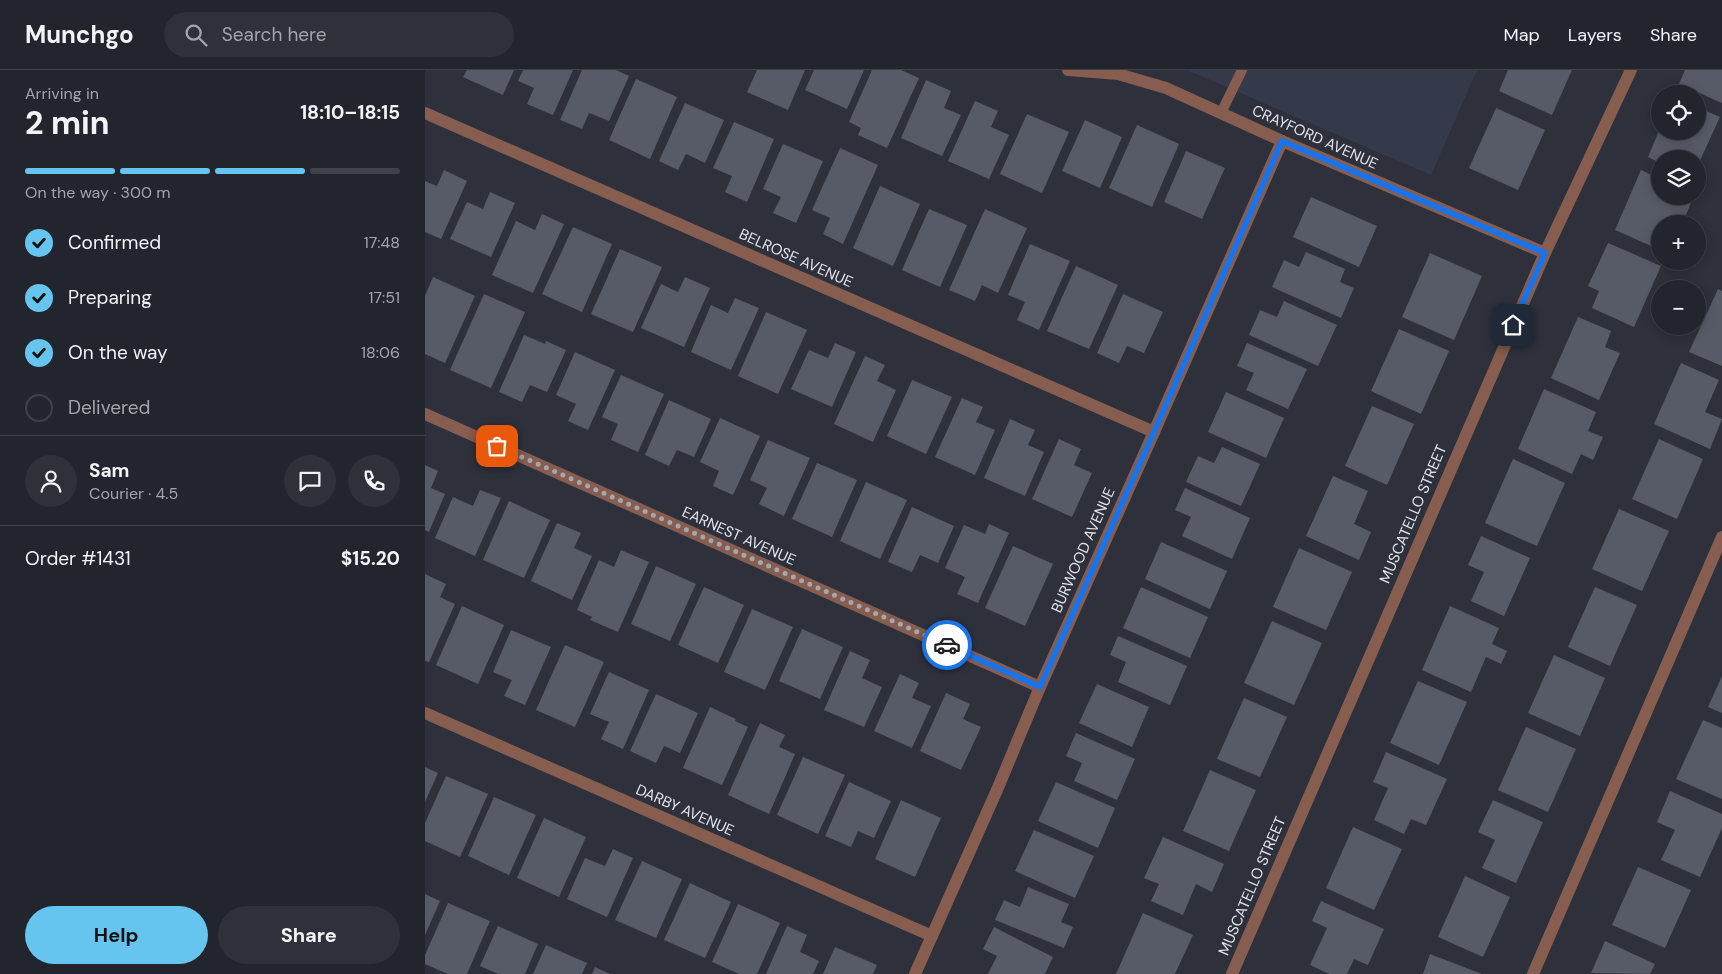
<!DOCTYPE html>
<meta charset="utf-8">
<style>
:root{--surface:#22252d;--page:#2e3139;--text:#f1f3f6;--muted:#a2a5aa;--line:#3f4249;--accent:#65c5ef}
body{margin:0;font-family:"DM Sans",sans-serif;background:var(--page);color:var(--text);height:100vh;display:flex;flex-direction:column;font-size:19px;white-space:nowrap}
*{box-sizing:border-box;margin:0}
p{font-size:16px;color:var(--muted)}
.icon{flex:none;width:28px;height:28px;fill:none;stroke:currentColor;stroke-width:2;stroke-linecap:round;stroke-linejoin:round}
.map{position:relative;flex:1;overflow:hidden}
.sheet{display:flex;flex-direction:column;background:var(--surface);width:425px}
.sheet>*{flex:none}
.fabs{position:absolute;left:1226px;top:15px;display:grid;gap:10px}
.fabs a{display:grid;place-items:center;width:55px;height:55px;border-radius:50%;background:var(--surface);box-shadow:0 2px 12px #0003,0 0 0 1px var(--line);font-size:25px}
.pin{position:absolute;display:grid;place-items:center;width:42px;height:42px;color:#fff;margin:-21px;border-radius:10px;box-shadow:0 2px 8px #0006}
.courier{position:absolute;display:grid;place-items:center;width:50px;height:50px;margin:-25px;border:4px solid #1a73e8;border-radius:50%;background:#fff;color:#222;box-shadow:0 1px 6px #0007}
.summary em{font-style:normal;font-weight:700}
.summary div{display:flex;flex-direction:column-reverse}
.summary{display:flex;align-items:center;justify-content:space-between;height:85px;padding:0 25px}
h1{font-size:32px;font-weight:700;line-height:38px}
.bar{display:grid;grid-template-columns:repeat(4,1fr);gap:8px 5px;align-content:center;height:60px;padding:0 25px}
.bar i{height:6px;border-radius:4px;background:var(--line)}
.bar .current{background:var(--accent)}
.bar p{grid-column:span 4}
.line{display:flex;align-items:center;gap:12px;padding:0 25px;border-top:1px solid var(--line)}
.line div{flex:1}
.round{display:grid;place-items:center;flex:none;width:52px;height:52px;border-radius:26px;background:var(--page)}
ol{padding:0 25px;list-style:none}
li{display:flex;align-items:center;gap:15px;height:55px}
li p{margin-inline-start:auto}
li .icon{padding:5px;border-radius:50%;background:var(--accent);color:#111;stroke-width:4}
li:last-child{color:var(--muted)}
li i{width:28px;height:28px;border:2px solid var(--line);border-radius:50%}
.action{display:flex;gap:10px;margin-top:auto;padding:10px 25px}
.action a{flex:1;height:58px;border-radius:30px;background:var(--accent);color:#111;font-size:20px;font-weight:700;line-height:58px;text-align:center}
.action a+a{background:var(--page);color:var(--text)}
header{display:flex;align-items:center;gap:30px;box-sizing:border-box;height:70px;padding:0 25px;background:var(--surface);border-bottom:1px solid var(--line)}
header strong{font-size:24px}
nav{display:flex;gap:28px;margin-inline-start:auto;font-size:18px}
.search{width:350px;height:45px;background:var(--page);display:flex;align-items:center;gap:12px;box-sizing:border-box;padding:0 18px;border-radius:28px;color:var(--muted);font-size:19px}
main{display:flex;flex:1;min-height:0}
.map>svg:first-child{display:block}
</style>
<header>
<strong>Munchgo</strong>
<div class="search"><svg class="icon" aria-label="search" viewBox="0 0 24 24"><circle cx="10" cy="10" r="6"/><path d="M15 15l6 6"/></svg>Search here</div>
<nav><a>Map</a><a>Layers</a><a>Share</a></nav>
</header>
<main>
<section class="sheet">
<div class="summary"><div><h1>2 min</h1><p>Arriving in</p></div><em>18:10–18:15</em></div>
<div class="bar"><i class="current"></i><i class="current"></i><i class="current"></i><i></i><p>On the way · 300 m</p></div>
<ol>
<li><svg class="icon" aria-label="check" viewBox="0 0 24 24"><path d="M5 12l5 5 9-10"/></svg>Confirmed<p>17:48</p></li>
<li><svg class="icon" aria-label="check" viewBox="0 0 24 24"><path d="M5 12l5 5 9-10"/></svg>Preparing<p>17:51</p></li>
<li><svg class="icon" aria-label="check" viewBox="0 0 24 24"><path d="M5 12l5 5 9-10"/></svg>On the way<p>18:06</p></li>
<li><i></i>Delivered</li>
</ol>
<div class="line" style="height:90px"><a class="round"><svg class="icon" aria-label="person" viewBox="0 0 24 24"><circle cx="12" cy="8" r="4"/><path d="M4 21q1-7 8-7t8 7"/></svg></a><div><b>Sam</b><p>Courier · 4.5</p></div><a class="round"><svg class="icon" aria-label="chat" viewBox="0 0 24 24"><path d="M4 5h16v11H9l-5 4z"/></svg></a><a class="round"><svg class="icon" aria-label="phone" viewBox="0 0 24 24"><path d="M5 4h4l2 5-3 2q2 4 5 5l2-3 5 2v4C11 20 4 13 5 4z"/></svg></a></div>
<div class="line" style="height:65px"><div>Order #1431</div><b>$15.20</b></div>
<div class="action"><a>Help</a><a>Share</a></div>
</section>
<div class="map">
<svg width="1297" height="904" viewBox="0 0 1297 904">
<rect width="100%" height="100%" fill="#2e313c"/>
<polygon fill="#353a4a" points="762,0 1052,0 1006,105"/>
<g fill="#575b67">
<polygon points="42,0 89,0 78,25 38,7"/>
<polygon points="98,0 148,0 128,45 102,34 109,18 93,11"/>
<polygon points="157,0 191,0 204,6 184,51 164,43 157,59 135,50"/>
<polygon points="332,0 380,0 363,40 322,22"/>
<polygon points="389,0 439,0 422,39 380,20"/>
<polygon points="447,0 476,0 494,8 462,78 433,65 436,58 424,52"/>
<polygon points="1083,0 1147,0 1127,45 1074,21"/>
<polygon points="1260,0 1297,0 1297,33 1254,14"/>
<polygon points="211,9 252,27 225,89 184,70"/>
<polygon points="501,10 526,21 519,38 536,45 517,86 476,68"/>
<polygon points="550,31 573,41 566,57 584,65 564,109 523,91"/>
<polygon points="260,33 299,50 280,93 261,84 253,100 234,91"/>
<polygon points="1272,37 1295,47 1272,97 1272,89 1235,89 1235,93 1223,87 1234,61 1272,61"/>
<polygon points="1071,38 1120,60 1093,120 1044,98"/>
<polygon points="602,44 644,62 617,123 575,104"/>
<polygon points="660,50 697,67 675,118 637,101"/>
<polygon points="309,52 349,69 322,132 300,122 307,106 288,98"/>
<polygon points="712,55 754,74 727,137 684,118"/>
<polygon points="358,74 398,91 371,153 348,143 356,127 338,119"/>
<polygon points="415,78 453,95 418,174 398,164 405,148 387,140"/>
<polygon points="761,81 800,98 777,149 739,132"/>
<polygon points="19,100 42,111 16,169 0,162 0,111 12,116"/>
<polygon points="1216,100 1235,109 1235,126 1269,126 1257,154 1235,154 1235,180 1190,160"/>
<polygon points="455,116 495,134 468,196 428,178"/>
<polygon points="65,122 90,133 66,187 25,169 42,132 58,139"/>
<polygon points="886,127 952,156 934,197 868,167"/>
<polygon points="504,139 542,155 515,217 477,200"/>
<polygon points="560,139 602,158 573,223 557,215 550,231 524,220"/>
<polygon points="117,144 139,154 108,223 67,205 91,151 110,160"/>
<polygon points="148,157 187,174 157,242 117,224"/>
<polygon points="1183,173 1236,196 1209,257 1167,238 1174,221 1163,216"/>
<polygon points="605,174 645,191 614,260 592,250 600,232 583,225"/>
<polygon points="195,179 237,197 208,262 166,244"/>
<polygon points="881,182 920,199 915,212 929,218 916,248 847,217 859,190 874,197"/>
<polygon points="1005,183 1057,206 1029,270 977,247"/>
<polygon points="651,196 693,215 664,279 622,261"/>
<polygon points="8,207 50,226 20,293 0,284 0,226"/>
<polygon points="260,207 285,218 259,277 216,258 236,214 253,222"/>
<polygon points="1293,219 1297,221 1297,296 1264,282"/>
<polygon points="59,224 100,242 66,318 25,300"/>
<polygon points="698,224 738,242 719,283 702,276 694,293 672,283"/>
<polygon points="310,228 334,238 306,300 266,282 286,235 303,243"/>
<polygon points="859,231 912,255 893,296 824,265 835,240 852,247"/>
<polygon points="341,242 382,260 353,324 313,306"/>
<polygon points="1153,247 1186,261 1180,277 1195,283 1174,330 1126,308"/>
<polygon points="974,259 1024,281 996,344 946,321"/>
<polygon points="99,265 120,274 121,271 141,280 122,322 105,315 97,332 74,322"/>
<polygon points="410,273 431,282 407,337 366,319 384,280 403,288"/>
<polygon points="822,273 882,299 863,339 821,320 829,303 812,296"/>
<polygon points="150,282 190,300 163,360 143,351 151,334 131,325"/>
<polygon points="440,286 460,295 452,311 471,320 448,372 409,354"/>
<polygon points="1256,293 1294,310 1280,342 1297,349 1285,379 1229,354"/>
<polygon points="196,305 239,324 213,382 186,370 193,354 177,347"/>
<polygon points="487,310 527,327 501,384 462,366"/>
<polygon points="1119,319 1171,342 1163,361 1178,367 1168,390 1156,384 1147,404 1093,379"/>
<polygon points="801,322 859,348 841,388 783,362"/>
<polygon points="537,328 558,337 551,352 570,360 550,405 510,387"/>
<polygon points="244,330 286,349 269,387 252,380 244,396 220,385"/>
<polygon points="947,336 989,354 962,415 920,396"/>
<polygon points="295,348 335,366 308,425 288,416 294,401 275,392"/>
<polygon points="585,349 610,360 603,375 619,382 600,426 559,408"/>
<polygon points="634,369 656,379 649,395 667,403 647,447 607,429"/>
<polygon points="1234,369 1278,389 1252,449 1207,429"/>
<polygon points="343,370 385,388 359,446 334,434 342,418 325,410"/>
<polygon points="797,377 835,394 816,436 761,412 773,386 789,393"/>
<polygon points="1088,389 1140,413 1112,476 1060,453"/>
<polygon points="392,393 432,410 407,467 367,449"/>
<polygon points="0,395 13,401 6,418 20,424 4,462 0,460"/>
<polygon points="908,406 943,421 929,454 946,462 934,490 881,466"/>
<polygon points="441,412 482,430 455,489 415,471"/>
<polygon points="760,418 825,448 807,489 757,466 766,447 750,440"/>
<polygon points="55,420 76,428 50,486 10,468 28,427 48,436"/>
<polygon points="84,431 125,450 99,508 58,490"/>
<polygon points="487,437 529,456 513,493 495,485 487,502 463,492"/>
<polygon points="1194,439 1244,461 1217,521 1167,499"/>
<polygon points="132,453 156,463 149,478 167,486 147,530 106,511"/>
<polygon points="564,454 584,463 553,533 532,524 540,507 520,498 539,455 560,464"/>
<polygon points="1056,466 1105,488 1079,546 1046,531 1059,502 1043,495"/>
<polygon points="736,472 802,501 785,539 720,509"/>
<polygon points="588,476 628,494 600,556 560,538"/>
<polygon points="874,478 927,502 901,560 848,537"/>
<polygon points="196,480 224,492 193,562 165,550 167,547 152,540 174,490 189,497"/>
<polygon points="231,496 271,514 245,571 206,554"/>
<polygon points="0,504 21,514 15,527 30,534 4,592 0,591"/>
<polygon points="279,517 319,535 293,593 253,575"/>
<polygon points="716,517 783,547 765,588 698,558"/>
<polygon points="1170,517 1212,535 1185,596 1143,577"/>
<polygon points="37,536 79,555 53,614 11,595"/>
<polygon points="1025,536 1074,558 1067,574 1082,581 1076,594 1061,587 1046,622 997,600"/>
<polygon points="327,539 368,557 340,620 299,602"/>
<polygon points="847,551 897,573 869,635 819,613"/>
<polygon points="377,559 418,577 395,629 354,611"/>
<polygon points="86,560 126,577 100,635 79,626 87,610 68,602"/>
<polygon points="693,566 762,596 745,635 693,612 701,592 685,585"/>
<polygon points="140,575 179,592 150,657 111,640"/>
<polygon points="425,581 445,590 437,608 457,617 439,657 399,640"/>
<polygon points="1129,585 1180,608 1155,666 1103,643"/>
<polygon points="184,602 224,620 198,679 176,669 184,652 165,644"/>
<polygon points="475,604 494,613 487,628 506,636 487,678 449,661"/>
<polygon points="1297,606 1297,643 1283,637"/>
<polygon points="993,611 1042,632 1014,695 965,673"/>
<polygon points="672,614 724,637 707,677 654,653"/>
<polygon points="521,623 545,634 538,649 556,657 536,700 495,681"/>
<polygon points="231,624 273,643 255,683 239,676 231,693 205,681"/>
<polygon points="819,628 862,647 835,707 792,689"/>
<polygon points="285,637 311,649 310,651 323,657 297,715 258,698"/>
<polygon points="1278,650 1297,658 1297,729 1251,709"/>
<polygon points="335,653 360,665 354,677 370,684 344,744 303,725"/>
<polygon points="1101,657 1151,679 1123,742 1073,720"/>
<polygon points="651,663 710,689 692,730 649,711 657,693 641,686"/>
<polygon points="961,682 1022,709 1001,755 986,749 979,764 949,750 963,718 948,712"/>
<polygon points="378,687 420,705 393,764 352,745"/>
<polygon points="0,697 13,703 0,732"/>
<polygon points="785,700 831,720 804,781 758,761"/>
<polygon points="21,706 63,724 35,787 0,771 0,753"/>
<polygon points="424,712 466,731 449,768 433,761 426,777 400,766"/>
<polygon points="631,712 690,738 673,778 613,751"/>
<polygon points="1245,721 1297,744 1297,758 1275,807 1236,790 1250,760 1232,752"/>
<polygon points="69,727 111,745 84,805 43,786"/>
<polygon points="476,730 516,748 490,807 450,789"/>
<polygon points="1068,730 1118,752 1091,813 1057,798 1070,770 1053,762"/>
<polygon points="119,748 161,767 134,827 92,808"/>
<polygon points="928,757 977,779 949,840 901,818"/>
<polygon points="609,760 669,786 650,828 590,801"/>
<polygon points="738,767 799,794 787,822 771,814 758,845 726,831 734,814 719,808"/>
<polygon points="188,779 208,788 182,847 142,829 160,788 180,796"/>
<polygon points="217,791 257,809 231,868 190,850"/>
<polygon points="1213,797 1266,820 1240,878 1187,855"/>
<polygon points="1040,806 1085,827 1058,887 1013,867"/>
<polygon points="265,813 306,832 280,888 239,870"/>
<polygon points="603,817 644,834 636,852 648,857 639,878 570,850 579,830 595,837"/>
<polygon points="0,824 15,831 0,865"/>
<polygon points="896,831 959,859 943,895 929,889 922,904 904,904 885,895 902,858 887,851"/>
<polygon points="23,833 65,851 42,904 23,904 0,894 0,885"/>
<polygon points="313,834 355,853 332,904 314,904 287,892"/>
<polygon points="718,843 768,865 750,904 691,904"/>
<polygon points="73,856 113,874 100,904 73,904 55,896"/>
<polygon points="362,856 382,865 375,882 394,891 388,904 341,904"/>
<polygon points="569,857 628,887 620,904 563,904 572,886 558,879"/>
<polygon points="1180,871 1230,894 1225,904 1166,903"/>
<polygon points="121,875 162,893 157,904 108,904"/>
<polygon points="410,877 452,895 448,904 398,904"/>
<polygon points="1005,884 1057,904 998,904"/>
<polygon points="170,897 185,904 167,904"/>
</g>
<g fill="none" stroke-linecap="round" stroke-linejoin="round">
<polyline stroke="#865d4f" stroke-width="10" points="796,43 817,0"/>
<g stroke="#865d4f" stroke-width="12">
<polyline points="643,0 693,4 741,18 857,71 1120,183"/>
<polyline points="0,43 729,362"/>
<polyline points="0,344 615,617"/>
<polyline points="0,643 507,866"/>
<polyline points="490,904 572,720 615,617 729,362 857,71"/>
<polyline points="807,904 1120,183 1206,0"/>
<polyline points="1108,904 1297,467"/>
</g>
</g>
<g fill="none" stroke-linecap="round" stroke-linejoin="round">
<polyline stroke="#a4a7af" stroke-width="5" stroke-dasharray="0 9" points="72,376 522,575"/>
<polyline stroke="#1a73e8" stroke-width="6" points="522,575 615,617 729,362 857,71 1120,183 1088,255"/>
</g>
<g text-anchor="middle" stroke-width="5" stroke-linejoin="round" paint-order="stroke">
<g font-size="15" fill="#e3e6ed" stroke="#2e313c">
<text transform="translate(890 67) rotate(24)" y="5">CRAYFORD AVENUE</text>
<text transform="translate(371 188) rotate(24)" y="5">BELROSE AVENUE</text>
<text transform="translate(988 444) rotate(-67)" y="5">MUSCATELLO STREET</text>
<text transform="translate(314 466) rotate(24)" y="5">EARNEST AVENUE</text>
<text transform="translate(658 480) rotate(-66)" y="5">BURWOOD AVENUE</text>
<text transform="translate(260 740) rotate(24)" y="5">DARBY AVENUE</text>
<text transform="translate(827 816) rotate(-67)" y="5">MUSCATELLO STREET</text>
</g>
</g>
</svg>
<div class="fabs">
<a><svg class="icon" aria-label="locate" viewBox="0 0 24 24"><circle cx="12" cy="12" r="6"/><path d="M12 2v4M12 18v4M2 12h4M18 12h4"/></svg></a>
<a><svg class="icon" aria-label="layers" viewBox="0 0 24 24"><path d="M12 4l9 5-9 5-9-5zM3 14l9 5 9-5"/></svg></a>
<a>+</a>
<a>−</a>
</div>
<div class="pin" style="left:72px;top:376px;background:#ea580c"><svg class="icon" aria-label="bag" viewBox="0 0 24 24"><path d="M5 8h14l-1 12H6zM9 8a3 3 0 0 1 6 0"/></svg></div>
<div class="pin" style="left:1088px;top:255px;background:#1f2937"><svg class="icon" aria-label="home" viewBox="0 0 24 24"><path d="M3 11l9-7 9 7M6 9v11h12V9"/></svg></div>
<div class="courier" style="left:522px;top:575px"><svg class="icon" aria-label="car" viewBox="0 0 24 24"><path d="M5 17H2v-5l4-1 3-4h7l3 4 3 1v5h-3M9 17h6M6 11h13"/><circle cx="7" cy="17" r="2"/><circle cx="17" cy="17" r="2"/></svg></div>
</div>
</main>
